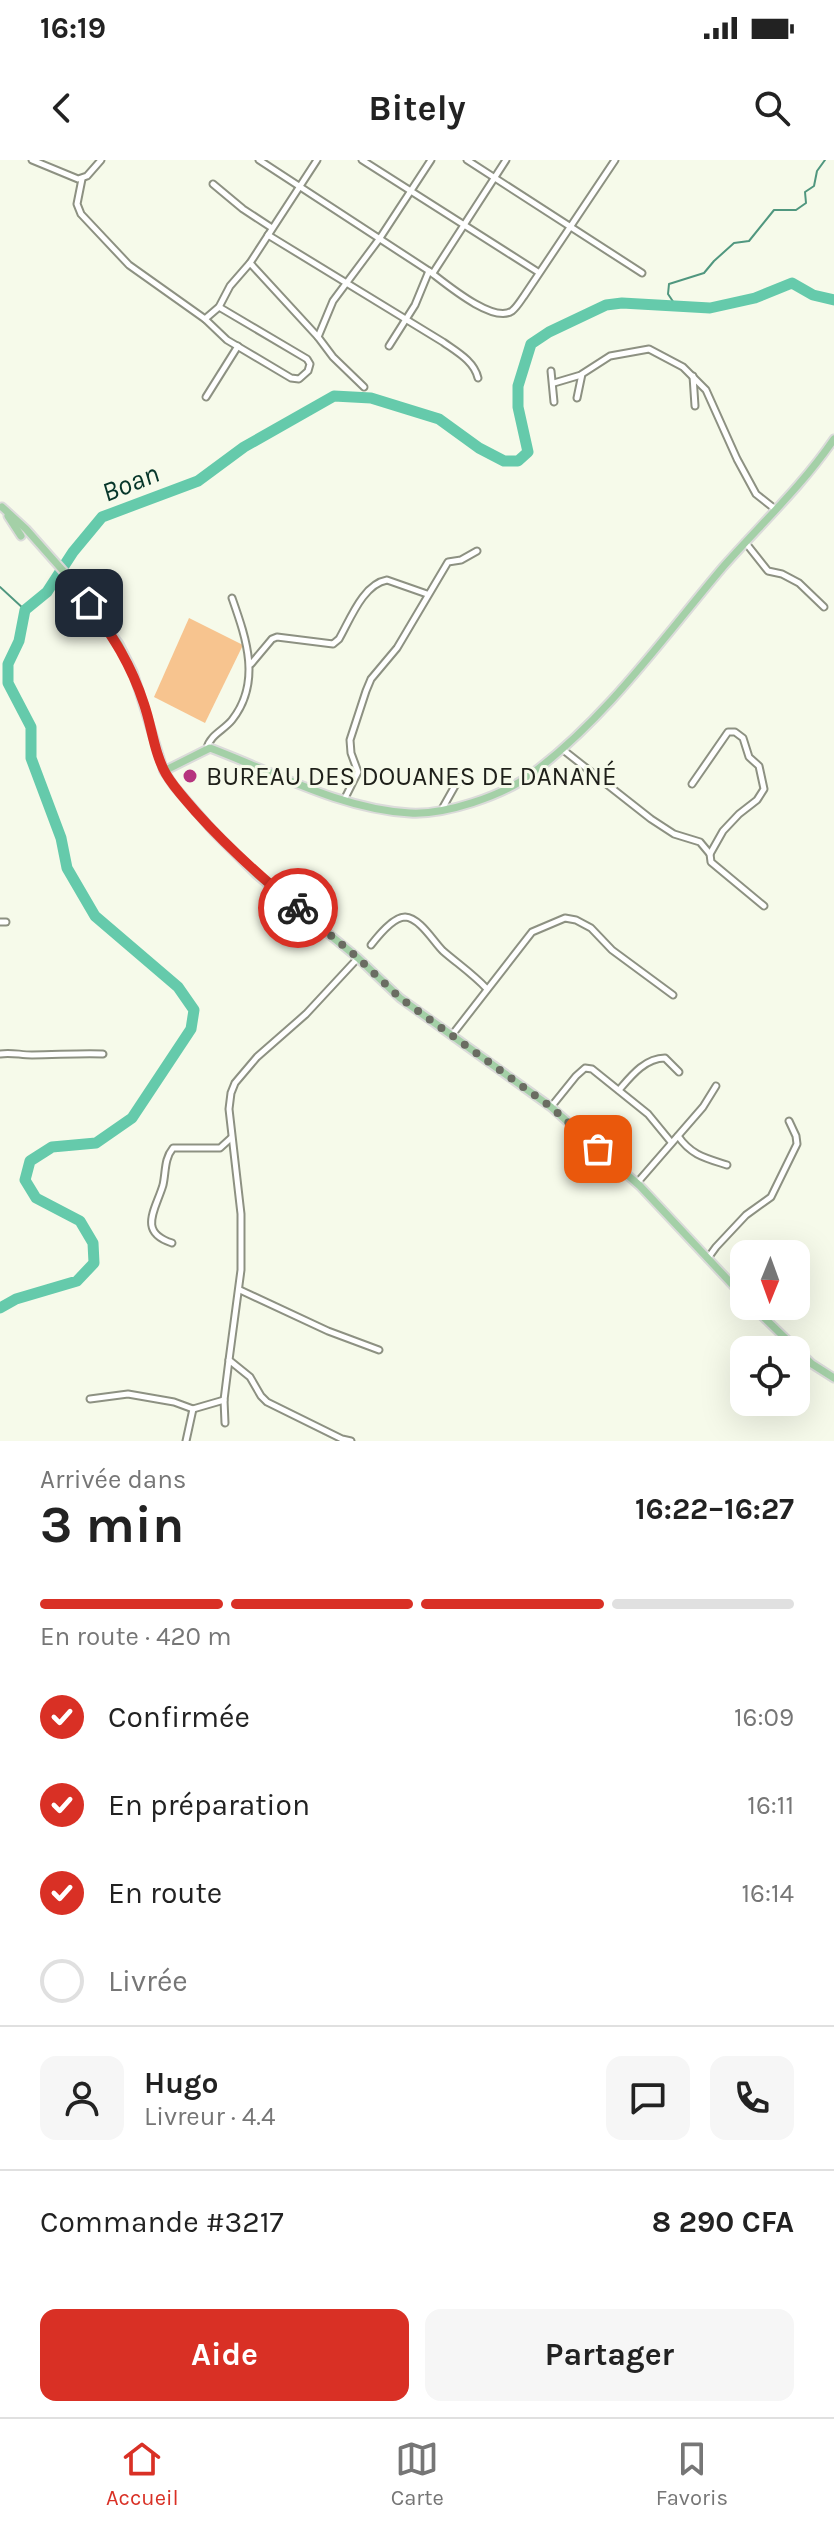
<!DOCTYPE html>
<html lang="fr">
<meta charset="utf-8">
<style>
:root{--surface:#fff;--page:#f6f6f6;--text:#222;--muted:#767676;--line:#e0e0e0;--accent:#d93025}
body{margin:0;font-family:Karla,sans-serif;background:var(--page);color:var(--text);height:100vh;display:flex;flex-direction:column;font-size:30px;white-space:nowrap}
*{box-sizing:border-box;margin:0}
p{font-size:26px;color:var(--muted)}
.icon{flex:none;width:44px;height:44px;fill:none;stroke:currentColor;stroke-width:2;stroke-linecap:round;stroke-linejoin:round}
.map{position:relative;height:1281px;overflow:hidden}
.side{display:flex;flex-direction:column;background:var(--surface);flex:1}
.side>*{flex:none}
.needle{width:52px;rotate:181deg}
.tools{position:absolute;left:730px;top:1080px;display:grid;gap:16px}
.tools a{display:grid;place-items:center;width:80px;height:80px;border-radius:16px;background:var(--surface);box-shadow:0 8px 32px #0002;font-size:40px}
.pin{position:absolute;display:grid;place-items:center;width:68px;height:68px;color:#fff;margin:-34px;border-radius:16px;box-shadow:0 4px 12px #0006}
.courier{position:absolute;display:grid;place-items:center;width:80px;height:80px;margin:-40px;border:6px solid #d93025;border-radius:50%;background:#fff;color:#222;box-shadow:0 2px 10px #0007}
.head em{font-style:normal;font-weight:700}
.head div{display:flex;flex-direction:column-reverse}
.head{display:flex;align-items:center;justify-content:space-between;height:136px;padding:0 40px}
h1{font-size:52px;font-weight:700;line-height:60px}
.bar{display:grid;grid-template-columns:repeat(4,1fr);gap:12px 8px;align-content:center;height:96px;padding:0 40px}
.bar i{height:10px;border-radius:6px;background:var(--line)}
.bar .active{background:var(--accent)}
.bar p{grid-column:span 4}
.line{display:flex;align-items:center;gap:20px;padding:0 40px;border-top:2px solid var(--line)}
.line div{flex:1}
.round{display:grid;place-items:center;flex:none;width:84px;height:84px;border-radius:16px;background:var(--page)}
ol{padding:0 40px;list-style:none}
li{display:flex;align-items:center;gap:24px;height:88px}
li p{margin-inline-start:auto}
li .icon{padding:8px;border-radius:50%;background:var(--accent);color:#fff;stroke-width:4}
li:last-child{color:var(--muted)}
li i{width:44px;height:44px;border:4px solid var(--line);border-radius:50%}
.action{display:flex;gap:16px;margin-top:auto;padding:16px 40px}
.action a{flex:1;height:92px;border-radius:16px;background:var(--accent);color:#fff;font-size:32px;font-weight:700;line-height:92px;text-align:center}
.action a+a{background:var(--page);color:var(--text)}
.status{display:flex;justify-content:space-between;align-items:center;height:56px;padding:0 40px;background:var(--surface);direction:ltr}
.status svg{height:22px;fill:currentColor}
header{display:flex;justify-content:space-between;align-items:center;height:104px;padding:0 40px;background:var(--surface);font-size:36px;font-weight:700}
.dock{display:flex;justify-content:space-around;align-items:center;height:112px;border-top:2px solid var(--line);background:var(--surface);font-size:22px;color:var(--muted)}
.dock a{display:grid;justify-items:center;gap:4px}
.dock .active{color:var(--accent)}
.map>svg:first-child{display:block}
</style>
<div class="status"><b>16:19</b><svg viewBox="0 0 49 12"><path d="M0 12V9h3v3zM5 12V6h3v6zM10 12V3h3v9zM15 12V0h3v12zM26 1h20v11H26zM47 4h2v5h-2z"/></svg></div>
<header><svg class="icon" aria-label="back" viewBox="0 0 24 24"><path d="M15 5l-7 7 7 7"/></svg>Bitely<svg class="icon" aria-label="search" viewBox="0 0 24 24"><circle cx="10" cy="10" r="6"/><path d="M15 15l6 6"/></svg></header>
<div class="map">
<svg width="834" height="1281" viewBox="0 0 834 1281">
<rect width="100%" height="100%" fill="#f6faea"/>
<polygon fill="#f7c48f" points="189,458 243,485 205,563 154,537"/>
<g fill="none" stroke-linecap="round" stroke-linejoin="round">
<g stroke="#50977f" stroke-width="2">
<polyline points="676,146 668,134 669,124 704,113 714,101 734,83 749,81 774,50 796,50 806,43 805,32 814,26 817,11 825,0"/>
<polyline points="0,427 25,450"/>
</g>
<polyline stroke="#65caab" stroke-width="11" points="0,1148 16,1139 77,1121 94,1103 93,1083 80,1061 36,1038 25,1020 30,1001 52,987 96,983 132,958 191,869 194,850 178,827 95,756 67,708 61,678 31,598 31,567 8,523 8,504 19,481 25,450 47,432 73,392 102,357 198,321 244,287 334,236 371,238 439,259 479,288 504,301 518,301 528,292 518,247 518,226 531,184 549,172 606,145 622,143 710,148 755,138 792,123 813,135 834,140"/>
<g stroke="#8d9182" stroke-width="9">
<g id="minor">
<polyline points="32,0 78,19 87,16 101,0"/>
<path d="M259 0 429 111C445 123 493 164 512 151 517 147 521 140 524 136L615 0"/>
<polyline points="362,0 538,112"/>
<polyline points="467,0 642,113"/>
<polyline points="82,19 77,44 81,54 129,105 205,159 219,147 230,126 250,103 317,0"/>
<polyline points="213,24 243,49 272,68"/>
<path d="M268 75 443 182C457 192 474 201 478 218"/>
<polyline points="250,103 318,177"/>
<polyline points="433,113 506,0"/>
<polyline points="205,159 227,180 291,218 299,219 308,211 310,204 307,199 219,147"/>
<polyline points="389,186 415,145 429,111"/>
<polyline points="551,211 554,242"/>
<polyline points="693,216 695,246"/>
<polyline points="554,223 581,215"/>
<polyline points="364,227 333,197 318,177 333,141 380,78 431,0"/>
<polyline points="206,237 238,186"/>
<polyline points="577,238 582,214 610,196 649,189 683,207 706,230 737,299 756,334 775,349"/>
<polyline points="745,382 768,411 782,414 799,423 824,447"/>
<path d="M251 504 272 479 277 477 333 484 339 479C350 460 363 424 387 420L427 434"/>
<path d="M207 588C210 575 224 570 232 560 262 522 246 478 232 438"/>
<polyline points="562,589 651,659 674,674 700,682 710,694 711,702 764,746"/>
<polyline points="692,624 728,572 735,572 743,578 749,597 759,606 764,629 757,640 739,654 723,671 710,694"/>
<polyline points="344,640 358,612 351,593 350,580 366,531 371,519 397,488 448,402 461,400 477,391"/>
<polyline points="442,649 460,617"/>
<polyline points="0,762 6,762"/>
<path d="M371 785C378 776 393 757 405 757 420 758 433 781 443 791 458 804 473 814 487 829"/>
<polyline points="452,875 532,772 565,758 576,760 591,768 612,790 673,835"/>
<path d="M0 894C11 892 20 895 32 895 56 895 79 893 103 894"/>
<path d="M619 930C631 916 645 898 665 898L679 912"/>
<polyline points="551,947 576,916 585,908 592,909 648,954 671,982"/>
<path d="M678 976C691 995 705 998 727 1005"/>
<polyline points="637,1023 703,947 716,926"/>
<path d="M172 1083C137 1072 156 1049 163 1025 166 1012 164 999 173 988H220L231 978"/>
<polyline points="708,1098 716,1087 746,1055 771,1037 797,984 796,976 789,961"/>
<polyline points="240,1130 328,1171 379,1190"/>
<polyline points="90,1239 128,1234 174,1242 193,1249 224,1240"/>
<polyline points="225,1263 224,1240 229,1200"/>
<polyline points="186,1281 193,1249"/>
<polyline points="351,1281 342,1279 267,1242 261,1236 250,1217 229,1200 241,1110 241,1054 229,949 231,933 235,923 257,897 306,854 358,798"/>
</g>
</g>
<g stroke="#dbdbda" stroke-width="11">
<g id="primary">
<polyline points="2,347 26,369 73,422 119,484 133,512 164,611 174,626 213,671 257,715 358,798 400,838 551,947 598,989 640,1026 744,1137"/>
<polyline points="8,356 21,376"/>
<path d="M164 611 210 588C274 612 340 649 410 653 445 655 502 636 530 615 605 560 663 478 723 407 760 365 802 326 834 279"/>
<polyline points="752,1146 812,1204 834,1218"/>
</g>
</g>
<use href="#minor" stroke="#fff" stroke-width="5"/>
<use href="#primary" stroke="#a4d0a7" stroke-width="7"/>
</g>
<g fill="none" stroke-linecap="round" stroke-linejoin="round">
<polyline stroke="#6a6c62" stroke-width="8" stroke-dasharray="0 14.4" points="298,748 358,798 400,838 551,947 598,989"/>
<path stroke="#d93025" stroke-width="10" d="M89 443C113 477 131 504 144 544 152 567 154 593 166 614 174 628 186 640 196 652 228 688 262 718 298 748"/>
</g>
<circle fill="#b6347e" stroke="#f6faea" stroke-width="3" cx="190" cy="616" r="8"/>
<g text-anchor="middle" stroke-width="6" stroke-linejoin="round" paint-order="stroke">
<g font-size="26" fill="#1e1f19" stroke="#f6faea" text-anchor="start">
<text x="206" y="625">BUREAU DES DOUANES DE DANANÉ</text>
</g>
<g font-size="28" font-style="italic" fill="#06362a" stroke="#f6faea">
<text transform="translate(130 322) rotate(-22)" y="10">Boan</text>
</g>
</g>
</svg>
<div class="tools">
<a><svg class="needle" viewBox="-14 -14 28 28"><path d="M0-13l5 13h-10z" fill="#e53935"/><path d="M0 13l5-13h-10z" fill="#767676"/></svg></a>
<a><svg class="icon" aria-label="locate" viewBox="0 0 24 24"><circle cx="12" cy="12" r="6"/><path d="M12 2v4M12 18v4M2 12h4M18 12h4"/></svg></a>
</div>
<div class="pin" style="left:598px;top:989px;background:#ea580c"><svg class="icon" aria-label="bag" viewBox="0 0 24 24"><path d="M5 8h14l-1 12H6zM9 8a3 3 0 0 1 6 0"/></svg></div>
<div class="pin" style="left:89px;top:443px;background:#1f2937"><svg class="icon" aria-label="home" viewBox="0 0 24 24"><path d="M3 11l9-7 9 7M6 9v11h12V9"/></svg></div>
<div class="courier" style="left:298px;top:748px"><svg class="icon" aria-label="bike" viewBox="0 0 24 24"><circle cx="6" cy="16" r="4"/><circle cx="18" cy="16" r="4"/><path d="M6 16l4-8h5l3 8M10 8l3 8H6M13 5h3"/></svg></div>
</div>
<section class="side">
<div class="head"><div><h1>3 min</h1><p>Arrivée dans</p></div><em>16:22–16:27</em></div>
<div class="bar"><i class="active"></i><i class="active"></i><i class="active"></i><i></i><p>En route · 420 m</p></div>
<ol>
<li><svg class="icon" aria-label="check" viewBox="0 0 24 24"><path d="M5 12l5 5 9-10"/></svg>Confirmée<p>16:09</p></li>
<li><svg class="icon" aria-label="check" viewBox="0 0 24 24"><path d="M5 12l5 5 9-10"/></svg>En préparation<p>16:11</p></li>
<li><svg class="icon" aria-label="check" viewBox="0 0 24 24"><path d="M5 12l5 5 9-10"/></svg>En route<p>16:14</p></li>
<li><i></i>Livrée</li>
</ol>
<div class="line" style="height:144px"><a class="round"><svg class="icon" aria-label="person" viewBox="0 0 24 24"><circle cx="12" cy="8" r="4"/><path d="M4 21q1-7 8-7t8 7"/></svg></a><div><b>Hugo</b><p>Livreur · 4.4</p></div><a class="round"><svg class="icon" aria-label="chat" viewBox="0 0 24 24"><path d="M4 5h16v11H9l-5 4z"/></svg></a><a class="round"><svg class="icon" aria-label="phone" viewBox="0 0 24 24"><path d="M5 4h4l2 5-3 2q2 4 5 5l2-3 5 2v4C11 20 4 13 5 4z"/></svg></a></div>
<div class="line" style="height:104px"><div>Commande #3217</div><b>8 290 CFA</b></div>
<div class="action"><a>Aide</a><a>Partager</a></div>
</section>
<nav class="dock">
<a class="active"><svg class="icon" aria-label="home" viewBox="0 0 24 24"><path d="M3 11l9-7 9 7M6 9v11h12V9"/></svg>Accueil</a>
<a><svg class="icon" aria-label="map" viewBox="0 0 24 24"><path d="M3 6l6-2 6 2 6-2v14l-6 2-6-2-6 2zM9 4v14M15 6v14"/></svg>Carte</a>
<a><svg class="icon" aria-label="saved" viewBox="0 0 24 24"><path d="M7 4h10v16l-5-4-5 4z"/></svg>Favoris</a>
</nav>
